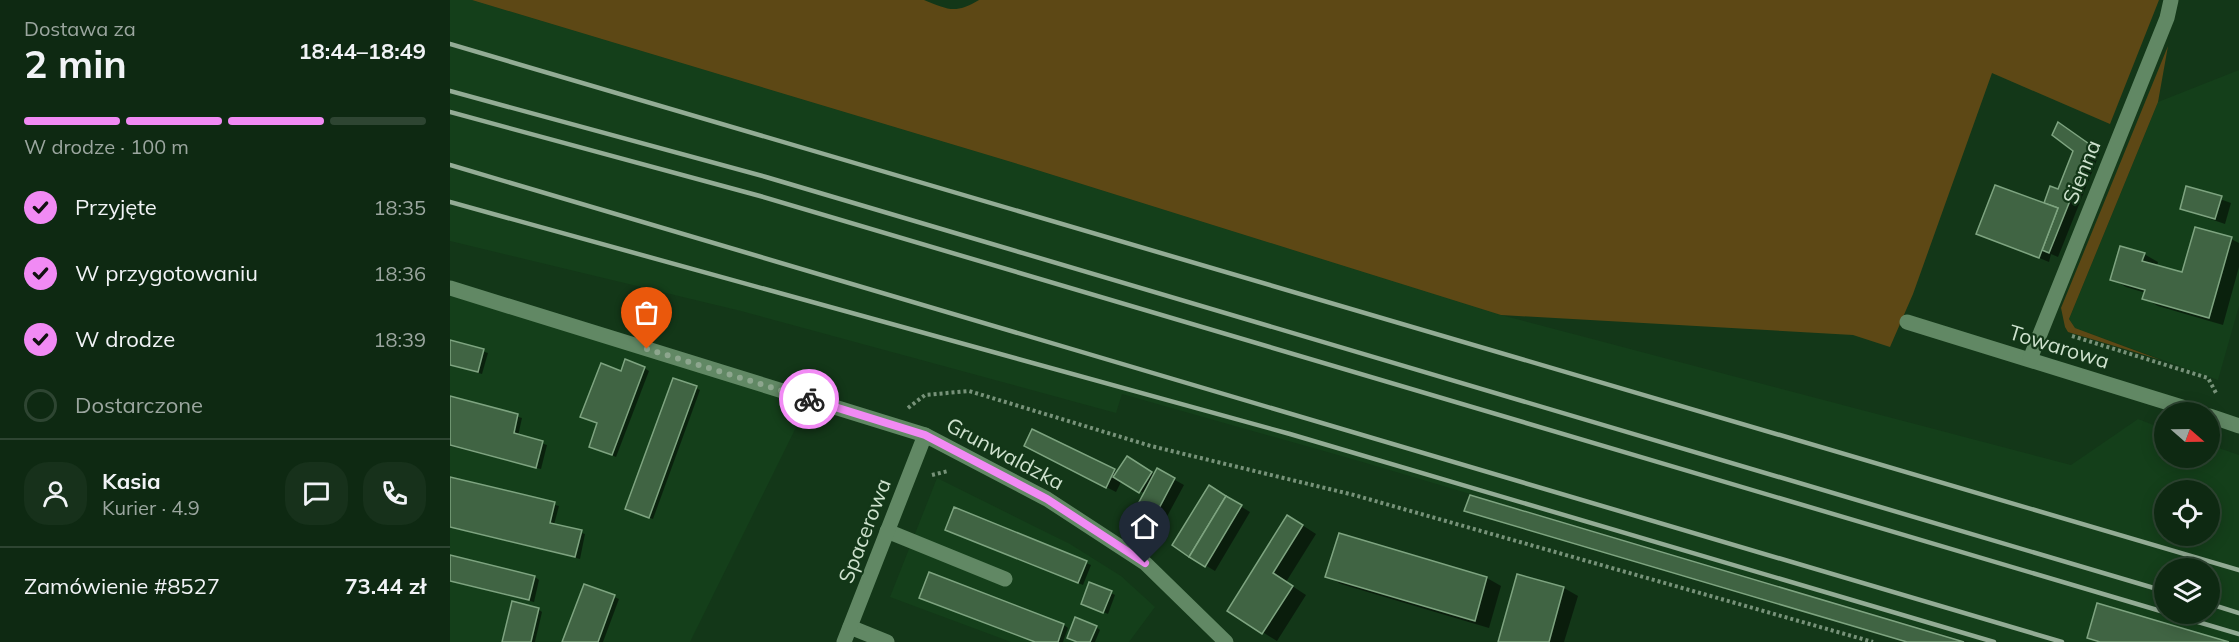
<!DOCTYPE html>
<html lang="pl">
<meta charset="utf-8">
<style>
:root{--surface:#0e2912;--page:#17311b;--text:#f1f3f6;--muted:#9ba69f;--line:#2e4532;--accent:#f18af4}
body{margin:0;font-family:Mulish,sans-serif;background:var(--page);color:var(--text);height:100vh;display:flex;flex-direction:column;font-size:22px;white-space:nowrap}
*{box-sizing:border-box;margin:0}
p{font-size:20px;color:var(--muted)}
.icon{flex:none;width:33px;height:33px;fill:none;stroke:currentColor;stroke-width:2;stroke-linecap:round;stroke-linejoin:round}
.map{position:relative;flex:1;overflow:hidden}
.drawer{display:flex;flex-direction:column;background:var(--surface);width:450px}
.drawer>*{flex:none}
.needle{width:39px;rotate:110deg}
.controls{position:absolute;left:1704px;top:402px;display:grid;gap:12px}
.controls a{display:grid;place-items:center;width:66px;height:66px;border-radius:50%;background:var(--surface);box-shadow:0 3px 15px #0003,0 0 0 2px var(--line);font-size:30px}
.pin{position:absolute;display:grid;place-items:center;width:51px;height:51px;color:#fff;margin:-62px -26px;border-radius:50% 50% 50% 0;rotate:-45deg;box-shadow:0 0 6px #0007}
.pin .icon{rotate:45deg}
.courier{position:absolute;display:grid;place-items:center;width:60px;height:60px;margin:-30px;border:4px solid #f18af4;border-radius:50%;background:#fff;color:#222;box-shadow:0 2px 8px #0007}
.headline em{font-style:normal;font-weight:700}
.headline div{display:flex;flex-direction:column-reverse}
.headline{display:flex;align-items:center;justify-content:space-between;height:102px;padding:0 24px}
h1{font-size:39px;font-weight:700;line-height:45px}
.bar{display:grid;grid-template-columns:repeat(4,1fr);gap:9px 6px;align-content:center;height:72px;padding:0 24px}
.bar i{height:8px;border-radius:4px;background:var(--line)}
.bar .current{background:var(--accent)}
.bar p{grid-column:span 4}
.line{display:flex;align-items:center;gap:15px;padding:0 24px;border-top:2px solid var(--line)}
.line div{flex:1}
.round{display:grid;place-items:center;flex:none;width:63px;height:63px;border-radius:24px;background:var(--page)}
ol{padding:0 24px;list-style:none}
li{display:flex;align-items:center;gap:18px;height:66px}
li p{margin-inline-start:auto}
li .icon{padding:6px;border-radius:50%;background:var(--accent);color:#111;stroke-width:4}
li:last-child{color:var(--muted)}
li i{width:33px;height:33px;border:3px solid var(--line);border-radius:50%}
main{display:flex;flex:1;min-height:0}
.map>svg:first-child{display:block}
</style>
<main>
<section class="drawer">
<div class="headline"><div><h1>2 min</h1><p>Dostawa za</p></div><em>18:44–18:49</em></div>
<div class="bar"><i class="current"></i><i class="current"></i><i class="current"></i><i></i><p>W drodze · 100 m</p></div>
<ol>
<li><svg class="icon" aria-label="check" viewBox="0 0 24 24"><path d="M5 12l5 5 9-10"/></svg>Przyjęte<p>18:35</p></li>
<li><svg class="icon" aria-label="check" viewBox="0 0 24 24"><path d="M5 12l5 5 9-10"/></svg>W przygotowaniu<p>18:36</p></li>
<li><svg class="icon" aria-label="check" viewBox="0 0 24 24"><path d="M5 12l5 5 9-10"/></svg>W drodze<p>18:39</p></li>
<li><i></i>Dostarczone</li>
</ol>
<div class="line" style="height:108px"><a class="round"><svg class="icon" aria-label="person" viewBox="0 0 24 24"><circle cx="12" cy="8" r="4"/><path d="M4 21q1-7 8-7t8 7"/></svg></a><div><b>Kasia</b><p>Kurier · 4.9</p></div><a class="round"><svg class="icon" aria-label="chat" viewBox="0 0 24 24"><path d="M4 5h16v11H9l-5 4z"/></svg></a><a class="round"><svg class="icon" aria-label="phone" viewBox="0 0 24 24"><path d="M5 4h4l2 5-3 2q2 4 5 5l2-3 5 2v4C11 20 4 13 5 4z"/></svg></a></div>
<div class="line" style="height:78px"><div>Zamówienie #8527</div><b>73.44 zł</b></div>
</section>
<div class="map">
<svg width="1789" height="642" viewBox="0 0 1789 642">
<rect width="100%" height="100%" fill="#133718"/>
<g fill="#143f1a" fill-rule="evenodd">
<path d="M0 0H22L571 165 1051 315 1621 465 1688 419 1714 429V458H1760V445L1789 455V642H1519L909 461 672 394 666 413 291 311 0 241ZM1714 490H1760V536H1714ZM1714 568H1760V614H1714Z"/>
<polygon points="1789,70 1789,306 1768,380 1625,328 1619,319 1708,102"/>
<polygon points="0,289 360,399 240,642 0,642"/>
<polygon points="487,478 620,544 671,576 705,607 679,642 561,642 440,597"/>
</g>
<g fill="#5d4815">
<path d="M22 0H474C499 10 505 14 529 0H1709L1660 124 1542 73 1463 294 1440 347 1403 335 1051 315 571 165Z"/>
<polygon points="1718,46 1708,102 1619,319 1625,328 1711,360 1618,332 1615,327 1611,308"/>
</g>
<g fill="#0007">
<polygon points="1618,129 1650,152 1608,257 1601,254 1599,262 1528,233 1595,205 1609,191 1625,150"/>
<polygon points="1737,187 1781,203 1775,224 1731,209"/>
<polygon points="1781,239 1789,243 1789,267 1773,325 1708,306 1694,298 1696,293 1676,287 1662,279 1694,254 1708,262 1707,267 1733,274"/>
<polygon points="0,341 38,353 32,374 0,365"/>
<polygon points="194,368 199,371 166,457 145,449 149,424 172,372"/>
<polygon points="246,388 250,390 203,519 181,511"/>
<polygon points="0,398 72,418 68,436 97,445 91,469 0,446"/>
<polygon points="583,431 668,473 677,458 705,475 707,470 734,485 707,535 681,521 695,494 672,480 666,492 585,451"/>
<polygon points="0,478 109,506 104,525 135,534 130,559 0,527"/>
<polygon points="759,487 800,512 765,571 755,565"/>
<polygon points="505,509 641,565 633,585 502,532"/>
<polygon points="852,525 866,534 836,582 856,595 827,641 779,611"/>
<polygon points="890,535 1037,578 1051,586 1039,628 891,584 877,576"/>
<polygon points="0,556 85,577 89,580 84,602 0,581"/>
<polygon points="480,574 614,625 618,628 613,642 586,642"/>
<polygon points="1068,575 1114,588 1128,596 1114,642 1049,642"/>
<polygon points="135,585 169,599 153,642 114,642"/>
<polygon points="661,593 665,595 658,614 637,605"/>
<polygon points="88,609 92,612 85,642 54,642"/>
<polygon points="646,627 650,630 645,642 629,642"/>
</g>
<g fill="#406443" stroke="#7ea480" stroke-width="1.5">
<polygon points="1608,122 1642,146 1599,253 1592,250 1608,208 1594,203 1600,186 1608,189 1623,151 1602,135"/>
<polygon points="1545,185 1608,208 1589,258 1526,234"/>
<polygon points="1736,186 1772,196 1765,219 1730,209"/>
<polygon points="1745,227 1782,237 1759,318 1692,299 1695,290 1660,280 1670,246 1695,253 1692,261 1732,272"/>
<polygon points="0,340 34,349 28,372 0,365"/>
<polygon points="175,359 195,367 162,455 139,447 147,423 130,417 151,363 171,371"/>
<polygon points="223,378 247,386 199,518 175,509"/>
<polygon points="0,396 68,414 64,433 93,441 86,468 0,445"/>
<polygon points="582,429 665,469 656,488 574,446"/>
<polygon points="677,456 702,472 689,493 663,477"/>
<polygon points="707,468 725,478 697,531 679,521"/>
<polygon points="0,477 105,502 100,523 132,530 125,557 0,527"/>
<polygon points="759,485 776,496 739,557 722,545"/>
<polygon points="1020,495 1514,642 1457,642 1014,511"/>
<polygon points="776,496 792,505 755,567 739,557"/>
<polygon points="504,507 637,561 628,583 495,530"/>
<polygon points="837,515 853,525 823,573 843,586 812,634 777,611"/>
<polygon points="889,533 1037,577 1025,621 875,577"/>
<polygon points="0,555 85,576 79,600 0,581"/>
<polygon points="479,572 614,624 608,642 585,642 469,598"/>
<polygon points="1067,574 1114,587 1099,642 1048,642"/>
<polygon points="639,582 662,591 653,613 631,604"/>
<polygon points="134,584 165,595 148,642 112,642"/>
<polygon points="62,601 89,608 81,642 52,642"/>
<polygon points="1647,603 1779,642 1650,642 1637,638"/>
<polygon points="625,617 647,626 640,642 627,642 617,638"/>
</g>
<g fill="none" stroke-linecap="round" stroke-linejoin="round">
<g stroke="#779279" stroke-width="4" stroke-dasharray="3 3" stroke-linecap="butt">
<polyline points="1622,336 1758,378 1766,393"/>
<polyline points="458,408 475,395 519,391 701,446 904,495 1423,642"/>
<polyline points="482,475 498,471"/>
</g>
<g stroke="#618864" stroke-width="15">
<polyline points="0,288 475,435 597,499 695,563 776,642"/>
<polyline points="1457,322 1748,412"/>
<polyline points="1580,359 1717,18 1721,0"/>
<polyline points="1760,416 1789,426"/>
<polyline points="437,531 555,579"/>
<polyline points="400,627 437,642"/>
<polyline points="394,642 475,435"/>
</g>
<g stroke="#93ac95" stroke-width="4.5">
<polyline points="0,44 1789,570"/>
<polyline points="0,91 316,177 1714,591"/>
<polyline points="0,112 310,196 1714,612"/>
<polyline points="0,165 1612,642"/>
<polyline points="0,202 840,434 1544,642"/>
<polyline points="1760,604 1789,613"/>
<polyline points="1721,614 1789,634"/>
</g>
</g>
<g fill="none" stroke-linecap="round" stroke-linejoin="round">
<polyline stroke="#8da68e" stroke-width="6" stroke-dasharray="0 10.8" points="197,349 359,399"/>
<polyline stroke="#f18af4" stroke-width="8" points="359,399 475,435 597,499 695,563"/>
</g>
<g text-anchor="middle" stroke-width="4.5" stroke-linejoin="round" paint-order="stroke">
<g font-size="21" fill="#cee2ce" stroke="#133718">
<text transform="translate(1632 172) rotate(-68)" y="7">Sienna</text>
<text transform="translate(1609 347) rotate(17)" y="7">Towarowa</text>
<text transform="translate(555 454) rotate(28)" y="7">Grunwaldzka</text>
<text transform="translate(415 531) rotate(-69)" y="7">Spacerowa</text>
</g>
</g>
</svg>
<div class="controls">
<a><svg class="needle" viewBox="-14 -14 28 28"><path d="M0-13l5 13h-10z" fill="#e53935"/><path d="M0 13l5-13h-10z" fill="#9ba69f"/></svg></a>
<a><svg class="icon" aria-label="locate" viewBox="0 0 24 24"><circle cx="12" cy="12" r="6"/><path d="M12 2v4M12 18v4M2 12h4M18 12h4"/></svg></a>
<a><svg class="icon" aria-label="layers" viewBox="0 0 24 24"><path d="M12 4l9 5-9 5-9-5zM3 14l9 5 9-5"/></svg></a>
</div>
<div class="pin" style="left:197px;top:349px;background:#ea580c"><svg class="icon" aria-label="bag" viewBox="0 0 24 24"><path d="M5 8h14l-1 12H6zM9 8a3 3 0 0 1 6 0"/></svg></div>
<div class="pin" style="left:695px;top:563px;background:#1f2937"><svg class="icon" aria-label="home" viewBox="0 0 24 24"><path d="M3 11l9-7 9 7M6 9v11h12V9"/></svg></div>
<div class="courier" style="left:359px;top:399px"><svg class="icon" aria-label="bike" viewBox="0 0 24 24"><circle cx="6" cy="16" r="4"/><circle cx="18" cy="16" r="4"/><path d="M6 16l4-8h5l3 8M10 8l3 8H6M13 5h3"/></svg></div>
</div>
</main>
